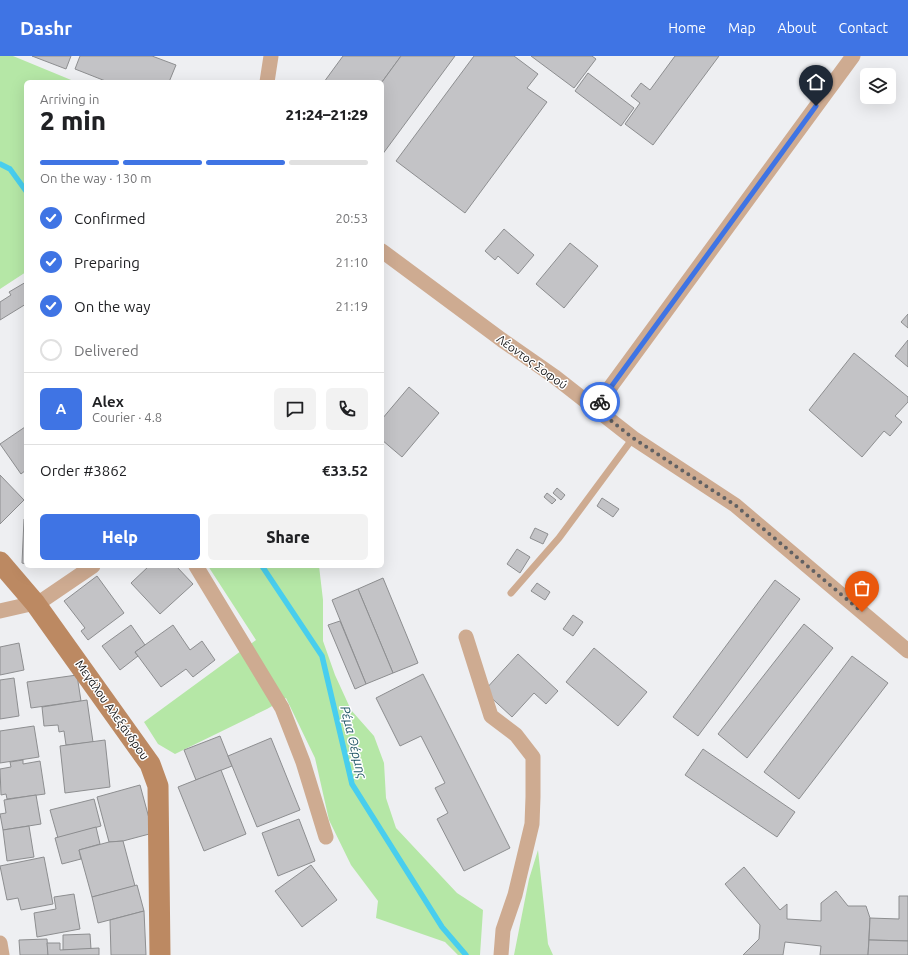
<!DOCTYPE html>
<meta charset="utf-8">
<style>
:root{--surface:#fff;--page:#f2f2f2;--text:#202124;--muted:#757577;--line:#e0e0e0;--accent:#3f74e4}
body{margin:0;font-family:Ubuntu,sans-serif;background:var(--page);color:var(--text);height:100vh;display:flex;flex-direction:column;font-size:15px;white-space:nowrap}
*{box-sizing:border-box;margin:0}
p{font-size:13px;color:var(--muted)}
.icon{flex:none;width:22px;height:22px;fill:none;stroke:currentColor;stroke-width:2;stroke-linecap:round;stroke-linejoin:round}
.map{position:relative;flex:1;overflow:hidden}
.sheet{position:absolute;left:24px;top:24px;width:360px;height:488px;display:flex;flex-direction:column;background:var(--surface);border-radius:6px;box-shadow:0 4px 16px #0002}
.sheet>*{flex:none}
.controls{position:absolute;left:860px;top:12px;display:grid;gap:8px}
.controls a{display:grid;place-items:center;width:36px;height:36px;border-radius:6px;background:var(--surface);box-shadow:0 4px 16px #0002;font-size:20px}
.pin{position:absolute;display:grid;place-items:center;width:34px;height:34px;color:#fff;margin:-41px -17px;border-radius:50% 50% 50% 0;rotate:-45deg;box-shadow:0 0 4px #0007}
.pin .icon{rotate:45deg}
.courier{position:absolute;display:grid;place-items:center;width:40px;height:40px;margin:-20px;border:3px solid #3f74e4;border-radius:50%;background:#fff;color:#222;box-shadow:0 1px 5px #0007}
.head em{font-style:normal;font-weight:800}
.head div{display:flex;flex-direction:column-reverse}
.head{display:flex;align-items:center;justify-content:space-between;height:68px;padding:0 16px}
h1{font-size:26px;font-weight:800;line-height:30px}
.bar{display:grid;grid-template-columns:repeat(4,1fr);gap:6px 4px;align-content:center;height:48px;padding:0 16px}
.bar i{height:5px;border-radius:3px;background:var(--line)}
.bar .selected{background:var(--accent)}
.bar p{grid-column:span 4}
.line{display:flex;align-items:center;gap:10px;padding:0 16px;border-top:1px solid var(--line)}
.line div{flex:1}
.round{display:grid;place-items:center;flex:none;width:42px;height:42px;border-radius:6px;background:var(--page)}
ol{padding:0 16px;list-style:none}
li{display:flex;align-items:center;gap:12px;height:44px}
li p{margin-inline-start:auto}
li .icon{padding:4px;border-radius:50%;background:var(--accent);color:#fff;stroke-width:4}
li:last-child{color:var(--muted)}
li i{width:22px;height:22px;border:2px solid var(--line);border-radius:50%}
.cta{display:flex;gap:8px;margin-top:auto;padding:8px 16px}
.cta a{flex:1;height:46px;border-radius:6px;background:var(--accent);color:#fff;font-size:16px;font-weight:800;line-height:46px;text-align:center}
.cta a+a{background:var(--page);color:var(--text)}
header{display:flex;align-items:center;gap:24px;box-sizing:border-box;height:56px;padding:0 20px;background:var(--accent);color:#fff}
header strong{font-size:19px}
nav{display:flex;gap:22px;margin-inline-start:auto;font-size:14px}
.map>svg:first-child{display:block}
</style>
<header>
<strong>Dashr</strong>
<nav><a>Home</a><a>Map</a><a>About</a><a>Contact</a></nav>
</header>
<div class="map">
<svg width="908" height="899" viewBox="0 0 908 899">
<rect width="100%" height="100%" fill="#eeeff2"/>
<g fill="#b5e7a6">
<polygon points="0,0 13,0 76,26 26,26 26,216 0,233"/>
<polygon points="208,510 319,510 323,544 323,585 335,619 351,654 374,680 384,707 386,742 396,772 457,837 483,854 480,899 458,899 445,886 376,862 378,845 351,809 329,764 315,702 286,642 267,653 175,698 158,688 144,666 256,584"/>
<polygon points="538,794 548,888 553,899 514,899 529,823"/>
</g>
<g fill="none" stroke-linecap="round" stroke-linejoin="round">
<g stroke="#48ceee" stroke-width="5.5">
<polyline points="0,108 10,113 26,135"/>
<polyline points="262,510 322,600 352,728 442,871 466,899"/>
</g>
</g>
<g fill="#c3c3c6" stroke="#8d8e90">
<polygon points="32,0 71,0 66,13"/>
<polygon points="80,0 152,0 176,9 169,26 108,26 75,13"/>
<polygon points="343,0 401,0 382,26 324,26"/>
<polygon points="401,0 455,0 382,99 382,26"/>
<polygon points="474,0 514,0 538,18 527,32 547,46 465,157 396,105"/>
<polygon points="531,0 592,0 596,3 574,32"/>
<polygon points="675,0 719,0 653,89 625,68 640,47 631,40 641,27 650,34"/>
<polygon points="588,17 634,52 621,70 575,35"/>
<polygon points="504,173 534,199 518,218 498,200 495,204 485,195"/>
<polygon points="570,187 598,210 564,252 536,228"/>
<polygon points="26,226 26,248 0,264 0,246 11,239 9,236"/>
<polygon points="908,258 908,272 901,266"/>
<polygon points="908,284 908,311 895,300"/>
<polygon points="854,297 908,341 908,346 895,360 902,366 890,380 884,375 862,401 809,354"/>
<polygon points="409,331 439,357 402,401 382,384 382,363"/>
<polygon points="25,371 26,372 26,414 21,418 0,388"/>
<polygon points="0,419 24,444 0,468"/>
<polygon points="557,432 565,439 561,444 553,437"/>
<polygon points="547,437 556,444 552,448 544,441"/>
<polygon points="602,442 619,453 613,461 597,450"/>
<polygon points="24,463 26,463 26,508 22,507"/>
<polygon points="535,472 548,478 543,488 530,482"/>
<polygon points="517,493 530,501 520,517 507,508"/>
<polygon points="149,510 176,510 193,528 160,558 131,527"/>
<polygon points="97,520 124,557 88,584 81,575 85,572 64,545"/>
<polygon points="383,522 418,607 393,617 358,533"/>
<polygon points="775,524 800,543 698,680 673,661"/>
<polygon points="537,527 550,536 545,544 531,535"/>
<polygon points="358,533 393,617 366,628 332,544"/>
<polygon points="573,559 583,566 573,580 563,573"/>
<polygon points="340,565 366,628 355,633 328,569"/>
<polygon points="804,568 833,592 747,702 718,678"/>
<polygon points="131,569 145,589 135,596 138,600 120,614 102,590"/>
<polygon points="173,569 190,594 202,585 215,604 193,621 186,613 161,631 135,596"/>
<polygon points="19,587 24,614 0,619 0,591"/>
<polygon points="594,592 647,636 618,670 566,626"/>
<polygon points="518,598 558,635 546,648 534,637 512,661 484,635"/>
<polygon points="852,600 888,627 799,743 764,716"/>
<polygon points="423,618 510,792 464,815 437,763 448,757 435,732 445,727 421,680 400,690 376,642"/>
<polygon points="77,619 81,645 31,652 27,626"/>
<polygon points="14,622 19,660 0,663 0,624"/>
<polygon points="87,644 93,686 66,689 64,675 59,676 58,669 44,670 42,651"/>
<polygon points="34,670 39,701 0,707 0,675"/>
<polygon points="220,680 232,710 196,724 184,694"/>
<polygon points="271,682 300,754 257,771 228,700"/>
<polygon points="105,684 110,731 65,737 60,690"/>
<polygon points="703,693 795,756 777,781 685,719"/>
<polygon points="23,704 23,708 40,705 45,738 7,743 6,738 1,739 0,713 11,711 10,706"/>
<polygon points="221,714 246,778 204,795 178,731"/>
<polygon points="140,729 153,777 123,785 109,786 97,741"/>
<polygon points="36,739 41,768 3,774 0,758 6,757 4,744"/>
<polygon points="94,743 101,770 58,782 50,754"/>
<polygon points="299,763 315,805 278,820 262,777"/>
<polygon points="29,770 34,801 7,805 3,774"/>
<polygon points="96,771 100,788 79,794 81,803 62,808 55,782"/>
<polygon points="123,785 135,830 92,841 79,794 109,786"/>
<polygon points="44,801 53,848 21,854 18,842 7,844 0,810"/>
<polygon points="311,809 337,844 302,871 275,835"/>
<polygon points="744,811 780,854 787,848 787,863 821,865 821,847 836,835 848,850 866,850 870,862 868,899 820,899 821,890 785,886 783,899 743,899 759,883 760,869 725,828"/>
<polygon points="137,829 144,855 98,867 92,841"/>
<polygon points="74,838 80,873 37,881 34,857 56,853 54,841"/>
<polygon points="899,840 908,840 908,885 869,884 870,862 899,863"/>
<polygon points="144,855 146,899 111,899 110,864"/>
<polygon points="90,878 91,893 63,894 63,879"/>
<polygon points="47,883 48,899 20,899 19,884"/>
<polygon points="869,884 908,885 908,899 868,899"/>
<polygon points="47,887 60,887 60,894 99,892 99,899 48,899"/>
</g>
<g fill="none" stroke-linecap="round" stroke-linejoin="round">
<polyline stroke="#ceab91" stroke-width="7" points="511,537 559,482 633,382"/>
<g stroke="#ceab91" stroke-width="15">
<polyline points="267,26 271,0"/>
<polyline points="382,195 502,284 555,321 633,382 735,449 908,595"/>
<polyline points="595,352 853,0"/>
<polyline points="196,510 282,652 303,706 326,781"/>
<polyline points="0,555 35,547 43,544 93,510"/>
<polyline points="466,581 491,660 516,679 533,701 533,741 532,768 515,839 503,874 501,899"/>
<polyline points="0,887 2,899"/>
</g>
<polyline stroke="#bc8962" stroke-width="21" points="0,506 35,547 150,708 158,730 160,899"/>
</g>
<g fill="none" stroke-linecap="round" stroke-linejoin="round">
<polyline stroke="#616163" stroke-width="4" stroke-dasharray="0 7.2" points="600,346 595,352 633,382 735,449 862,556"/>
<polyline stroke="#3f74e4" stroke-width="5" points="600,346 816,50"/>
</g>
<g text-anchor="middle" stroke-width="3" stroke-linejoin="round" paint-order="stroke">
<g font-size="12" fill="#151516" stroke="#fff">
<text transform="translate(532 306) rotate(36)" y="4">Λέοντος Σοφού</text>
<text transform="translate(112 654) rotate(55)" y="4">Μεγάλου Αλεξάνδρου</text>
</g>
<g font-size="13" font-style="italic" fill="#235967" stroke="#fff">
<text transform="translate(354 686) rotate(76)" y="5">Ρέμα Θέρμης</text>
</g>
</g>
</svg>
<div class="controls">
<a><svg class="icon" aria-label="layers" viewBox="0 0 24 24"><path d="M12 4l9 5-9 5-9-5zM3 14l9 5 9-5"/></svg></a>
</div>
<div class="pin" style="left:862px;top:556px;background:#ea580c"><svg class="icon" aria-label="bag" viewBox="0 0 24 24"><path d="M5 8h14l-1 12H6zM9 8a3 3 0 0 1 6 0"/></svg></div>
<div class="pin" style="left:816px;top:50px;background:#1f2937"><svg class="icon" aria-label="home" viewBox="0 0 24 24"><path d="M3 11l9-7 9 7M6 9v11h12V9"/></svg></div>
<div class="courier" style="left:600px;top:346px"><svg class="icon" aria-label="bike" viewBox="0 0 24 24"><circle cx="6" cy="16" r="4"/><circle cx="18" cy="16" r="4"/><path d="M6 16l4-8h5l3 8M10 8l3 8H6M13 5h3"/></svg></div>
<section class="sheet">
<div class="head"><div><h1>2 min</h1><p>Arriving in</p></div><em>21:24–21:29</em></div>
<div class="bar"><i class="selected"></i><i class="selected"></i><i class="selected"></i><i></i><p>On the way · 130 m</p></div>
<ol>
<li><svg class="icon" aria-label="check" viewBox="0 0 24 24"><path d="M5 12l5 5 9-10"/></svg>Confirmed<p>20:53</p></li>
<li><svg class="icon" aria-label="check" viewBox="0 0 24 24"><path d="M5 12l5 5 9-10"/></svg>Preparing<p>21:10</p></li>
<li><svg class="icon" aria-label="check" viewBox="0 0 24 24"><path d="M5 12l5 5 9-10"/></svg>On the way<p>21:19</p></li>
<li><i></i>Delivered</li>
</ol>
<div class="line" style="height:72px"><b class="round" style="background:var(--accent);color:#fff">A</b><div><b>Alex</b><p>Courier · 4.8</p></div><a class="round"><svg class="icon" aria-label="chat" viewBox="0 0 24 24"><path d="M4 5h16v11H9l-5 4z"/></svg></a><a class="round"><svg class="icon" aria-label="phone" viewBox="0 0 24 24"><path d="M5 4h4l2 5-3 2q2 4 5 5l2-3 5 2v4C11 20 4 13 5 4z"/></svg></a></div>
<div class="line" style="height:52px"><div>Order #3862</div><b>€33.52</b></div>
<div class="cta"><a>Help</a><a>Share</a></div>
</section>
</div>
